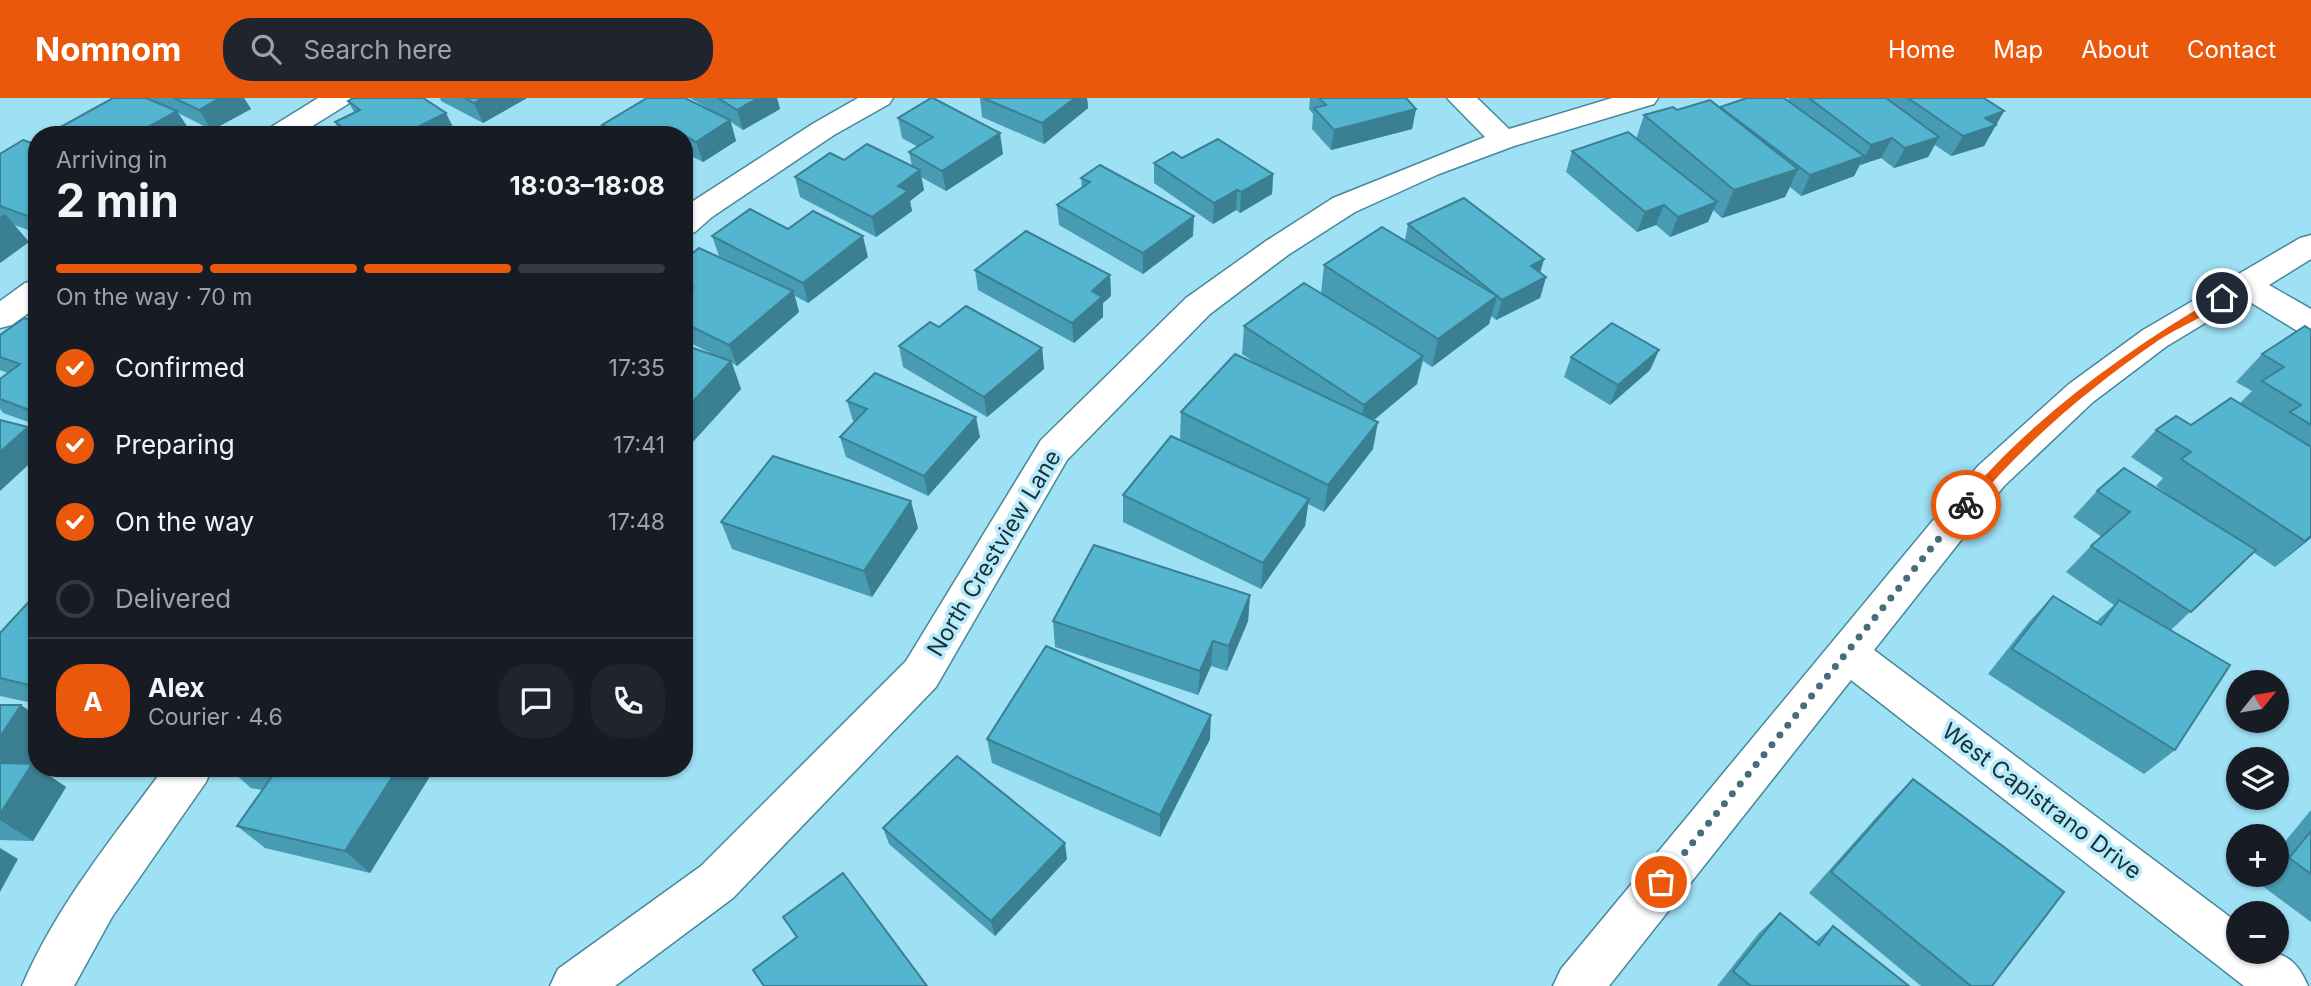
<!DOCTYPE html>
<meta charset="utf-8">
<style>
:root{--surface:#171b24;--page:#20242c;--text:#f1f3f6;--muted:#9ea1a6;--line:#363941;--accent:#ea580c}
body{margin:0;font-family:Inter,sans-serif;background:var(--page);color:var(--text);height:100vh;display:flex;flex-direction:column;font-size:26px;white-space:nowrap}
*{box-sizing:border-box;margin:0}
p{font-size:23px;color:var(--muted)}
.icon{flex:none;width:38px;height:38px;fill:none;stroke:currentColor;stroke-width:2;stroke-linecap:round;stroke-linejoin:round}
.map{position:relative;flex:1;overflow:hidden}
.side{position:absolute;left:28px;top:28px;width:665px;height:651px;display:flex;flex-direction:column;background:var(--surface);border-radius:28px;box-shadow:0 2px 5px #0004}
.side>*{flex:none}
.needle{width:46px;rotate:60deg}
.fabs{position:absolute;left:2226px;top:572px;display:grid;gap:14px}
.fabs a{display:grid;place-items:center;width:63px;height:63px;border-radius:50%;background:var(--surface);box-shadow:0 2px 5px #0004;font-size:35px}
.pin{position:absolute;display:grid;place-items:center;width:60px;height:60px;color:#fff;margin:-30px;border:4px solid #fff;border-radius:50%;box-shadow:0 2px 7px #0007}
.courier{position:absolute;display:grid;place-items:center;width:70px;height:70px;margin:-35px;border:5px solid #ea580c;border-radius:50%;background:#fff;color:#222;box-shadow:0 2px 9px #0007}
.head em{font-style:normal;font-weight:700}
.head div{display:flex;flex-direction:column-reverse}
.head{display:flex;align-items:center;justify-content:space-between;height:119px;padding:0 28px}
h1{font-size:46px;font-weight:700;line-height:52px}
.bar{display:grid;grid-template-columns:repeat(4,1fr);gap:10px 7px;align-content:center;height:84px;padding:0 28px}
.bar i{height:9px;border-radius:5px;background:var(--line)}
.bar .active{background:var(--accent)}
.bar p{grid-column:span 4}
.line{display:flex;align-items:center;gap:18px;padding:0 28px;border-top:2px solid var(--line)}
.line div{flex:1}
.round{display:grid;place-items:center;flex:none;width:74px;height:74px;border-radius:28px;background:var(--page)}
ol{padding:0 28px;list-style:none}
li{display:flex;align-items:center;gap:21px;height:77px}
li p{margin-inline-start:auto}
li .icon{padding:7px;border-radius:50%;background:var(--accent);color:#fff;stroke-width:4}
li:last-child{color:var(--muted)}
li i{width:38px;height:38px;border:4px solid var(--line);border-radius:50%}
header{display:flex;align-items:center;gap:42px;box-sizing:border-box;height:98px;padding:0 35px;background:var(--accent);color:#fff}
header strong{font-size:33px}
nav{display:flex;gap:38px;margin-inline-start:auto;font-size:24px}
.search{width:490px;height:63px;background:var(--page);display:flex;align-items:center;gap:18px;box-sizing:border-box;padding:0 24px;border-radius:28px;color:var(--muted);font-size:26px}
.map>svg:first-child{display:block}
</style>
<header>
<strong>Nomnom</strong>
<div class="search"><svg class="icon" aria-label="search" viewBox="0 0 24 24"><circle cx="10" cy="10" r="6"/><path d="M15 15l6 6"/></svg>Search here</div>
<nav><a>Home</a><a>Map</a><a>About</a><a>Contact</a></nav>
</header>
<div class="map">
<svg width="2311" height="888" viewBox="0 0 2311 888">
<rect width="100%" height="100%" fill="#9ee0f4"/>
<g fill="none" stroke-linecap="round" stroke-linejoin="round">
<g stroke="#47879a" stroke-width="3">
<g id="street">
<polygon points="318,0 352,0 348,6 298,37 264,37 268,31"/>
<polygon points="858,0 893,0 889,6 834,37 712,119 695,134 684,137 684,110 690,105 814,25"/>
<polygon points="1447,0 1477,0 1509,31 1612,0 1658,0 1654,6 1514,48 1439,76 1355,114 1288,157 1210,216 1067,362 936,589 733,800 615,888 550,888 558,871 701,768 906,563 1041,342 1186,200 1266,143 1333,100 1485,39"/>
<path d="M2311 137V161L2269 187 2311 211V237L2299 234 2245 201 2167 248 2093 304 2004 388 1874 552 2238 825V854C2274 854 2292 850 2308 888H2244L1851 582 1609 888H1553L1561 871 1978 368 2069 286 2143 232 2300 140Z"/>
<polygon points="37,182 37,209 12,227 0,230 0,203 25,185"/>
<path d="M164 670H212L206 684 112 819 74 888H22C56 808 113 739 164 670Z"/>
</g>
</g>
<use href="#street" fill="#fff" fill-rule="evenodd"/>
</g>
<g fill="#479cb3">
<polygon points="147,0 244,0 251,11 212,32 178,15 190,33 185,37 59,37 55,32 156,4"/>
<polygon points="440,0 527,0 483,25 441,3"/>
<polygon points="690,0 777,0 780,11 743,32 731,24 736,43 703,64 691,58 684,62 684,37 606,37 602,27 714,14"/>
<polygon points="980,0 1087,0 1088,10 1044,46 982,19"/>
<polygon points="1310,0 1406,0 1416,11 1412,31 1331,52 1312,31 1313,16 1309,11"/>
<polygon points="1789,0 1984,0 2004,13 1984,48 1951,58 1935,47 1928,59 1894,70 1881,60 1860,67 1854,78 1801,98 1790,89 1785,99 1722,120 1713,112 1708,124 1670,139 1656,127 1637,134 1566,74 1572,53 1636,41 1644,17 1677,12 1719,9 1788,3"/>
<polygon points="348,3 456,35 453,37 342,37 335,24 354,14"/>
<polygon points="898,20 1003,56 946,93 921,79 924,92 910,103 912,113 876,139 800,99 795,79 912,68 909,54 918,49 902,40"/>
<polygon points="37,47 37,135 14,127 29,144 0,165 0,56"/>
<polygon points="1182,60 1273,76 1272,96 1240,115 1236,112 1213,126 1154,85 1154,65"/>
<polygon points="1081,80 1193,138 1143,176 1059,127 1057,107 1082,90"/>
<polygon points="1408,126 1544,161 1540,175 1546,179 1540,200 1496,222 1491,218 1489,226 1432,269 1423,263 1417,286 1374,322 1373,351 1324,414 1308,406 1305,428 1261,491 1123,424 1123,397 1205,354 1180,341 1181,314 1261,269 1242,256 1244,228 1321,195 1324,167 1405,142"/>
<polygon points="712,138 868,159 808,205 795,198 799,214 737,268 732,265 741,291 690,347 684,345 684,247 721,260 684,242 684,162 736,167 719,158"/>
<polygon points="975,172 1110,177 1111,198 1103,205 1103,219 1074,245 978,192"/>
<polygon points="37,224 37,327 3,315 0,311 0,281 8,275 0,272 0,237"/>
<polygon points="939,229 1042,250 1044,271 987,319 903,269 899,248"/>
<polygon points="2311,232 2311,440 2275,469 2253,454 2171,532 2175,652 2144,676 1988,576 2029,524 2053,498 2096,524 2114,507 2066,474 2091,448 2102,439 2073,419 2097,393 2180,405 2156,388 2163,380 2131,359 2156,332 2191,327 2240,305 2252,293 2236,284 2262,256"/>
<polygon points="1659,252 1650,272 1610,307 1564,279 1571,259"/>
<polygon points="847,303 980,339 928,398 846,359 840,339 855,324 853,323"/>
<polygon points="721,424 918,430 872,499 732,451"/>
<polygon points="37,495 37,606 0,598 0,535"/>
<polygon points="1250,497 1248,523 1227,573 1211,568 1198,597 1055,549 1053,523"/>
<polygon points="0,607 32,666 37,670 38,670 66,689 33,743 0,742"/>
<polygon points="987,641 1210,641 1160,739 992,665"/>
<polygon points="228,670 435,670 370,775 265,750 237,728 262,692 251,690"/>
<polygon points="1913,681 1992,888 1921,888 1809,795 1890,704"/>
<polygon points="2311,712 2311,824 2253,781 2256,777 2277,777 2277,753"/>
<polygon points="883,730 1067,761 995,838 889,746"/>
<polygon points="1780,815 1815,844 1833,828 1909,888 1717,888 1759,835"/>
</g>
<g fill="#3a7f92">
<polygon points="220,0 244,0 251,11 212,32 199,12"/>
<polygon points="482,0 527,0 483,25 474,5"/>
<polygon points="758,0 777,0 780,11 743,32 737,12"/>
<polygon points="1075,0 1087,0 1088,10 1044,46 1042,25"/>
<polygon points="1416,11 1412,31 1331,52 1334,32"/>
<polygon points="177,13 190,33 185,37 156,37 150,28"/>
<polygon points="2004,13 1984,48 1951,58 1963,38 1985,20"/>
<polygon points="446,15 456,35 453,37 402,37"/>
<polygon points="730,22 736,43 703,64 696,44"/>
<polygon points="1000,35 1003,56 946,93 942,73"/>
<polygon points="684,39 691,58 684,62"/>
<polygon points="1939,39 1928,59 1894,70 1905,50"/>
<polygon points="1892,40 1881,60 1860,67 1871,47"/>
<polygon points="1864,58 1854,78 1801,98 1810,77"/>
<polygon points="1798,71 1785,99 1722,120 1734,92"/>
<polygon points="920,72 924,92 910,103 912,113 876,139 872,119 898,88"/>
<polygon points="1273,76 1272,96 1240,115 1241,94"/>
<polygon points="1237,92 1236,112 1213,126 1214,105"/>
<polygon points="1717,104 1708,124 1670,139 1678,119"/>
<polygon points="1664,107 1656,127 1637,134 1645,114"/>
<polygon points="37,112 37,129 27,118"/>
<polygon points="5,116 29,144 0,165 0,119"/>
<polygon points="1194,118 1193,138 1143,176 1143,155"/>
<polygon points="863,138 868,159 808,205 803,185"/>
<polygon points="1544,161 1538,181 1531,168"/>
<polygon points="1110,177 1111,198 1103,205 1103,219 1074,245 1072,225 1092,193"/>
<polygon points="1546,179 1540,200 1496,222 1502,202"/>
<polygon points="793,193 799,214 737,268 729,247"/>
<polygon points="1497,198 1489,226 1432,269 1438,241"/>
<polygon points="1042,250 1044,271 987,319 984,299"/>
<polygon points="1659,252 1650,272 1610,307 1618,287"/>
<polygon points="1423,258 1417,286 1359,334 1364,307"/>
<polygon points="731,263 741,291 690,347 684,335 684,313"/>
<polygon points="976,319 980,339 928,398 924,378"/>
<polygon points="1378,324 1373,351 1324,414 1328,387"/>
<polygon points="28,329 37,338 37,359 0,393 0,354"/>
<polygon points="1309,401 1305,428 1261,491 1263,465"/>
<polygon points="911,403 918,430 872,499 864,473"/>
<polygon points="2311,438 2311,440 2275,469"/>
<polygon points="1250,497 1248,523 1227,573 1229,548"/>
<polygon points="1213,543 1211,568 1198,597 1200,573"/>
<polygon points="21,607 37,618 37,659 32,666 37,670 38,670 66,689 33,743 0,722 0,639"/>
<polygon points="1211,617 1210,641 1160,739 1160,717"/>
<polygon points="398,670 435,670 370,775 345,753"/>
<polygon points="1065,745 1067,761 995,838 991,823"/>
<polygon points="0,750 18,761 0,794"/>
</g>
<g fill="#53b5d0" stroke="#3a7f92" stroke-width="2">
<polygon points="113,0 146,0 177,13 150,28 163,34 158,37 65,37 55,32"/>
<polygon points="174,0 220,0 199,12"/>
<polygon points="353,0 423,0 446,15 402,37 353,37 335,24 360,12 348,3"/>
<polygon points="465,0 482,0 474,5"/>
<polygon points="647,0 685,0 730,22 696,44 684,37 622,37 602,27"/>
<polygon points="718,0 758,0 737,12"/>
<polygon points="931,0 933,0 1000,35 942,73 909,54 933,39 898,20"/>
<polygon points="983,0 1075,0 1042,25"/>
<polygon points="1319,0 1406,0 1416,11 1334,32 1314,10 1326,7"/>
<polygon points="1747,0 1784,0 1864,58 1810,77 1720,9"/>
<polygon points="1809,0 1886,0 1939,39 1905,50 1892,40 1871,47"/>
<polygon points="1908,0 1984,0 2004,13 1985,20 1996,27 1963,38"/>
<polygon points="1710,2 1798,71 1734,92 1644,17 1673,9 1677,12"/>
<polygon points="306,30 323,37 295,37"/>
<polygon points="579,31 592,37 571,37"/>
<polygon points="1628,34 1717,104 1678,119 1664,107 1645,114 1572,53"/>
<polygon points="1218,41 1273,76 1241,94 1237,92 1214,105 1154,65 1173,54 1182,60"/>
<polygon points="23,42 37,47 37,112 27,118 0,108 0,56"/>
<polygon points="867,46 920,72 898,88 908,93 872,119 795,79 830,55 844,62"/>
<polygon points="1100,67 1194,118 1143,155 1057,107 1090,84 1081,80"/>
<polygon points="1464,100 1544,161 1531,168 1546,179 1502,202 1408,126"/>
<polygon points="750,111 788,131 813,113 863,138 803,185 712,138"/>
<polygon points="1382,129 1497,198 1438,241 1324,167"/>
<polygon points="1026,133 1110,177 1092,193 1102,199 1072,225 975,172"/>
<polygon points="699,150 793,193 729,247 684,225 684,198 693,190 684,186 684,162"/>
<polygon points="1304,185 1423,258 1364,307 1244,228"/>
<polygon points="966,208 1042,250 984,299 899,248 930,224 939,229"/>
<polygon points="24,220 37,224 37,315 0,301 0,281 20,266 0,259 0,237"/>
<polygon points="1612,225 1659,252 1618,287 1571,259"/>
<polygon points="2305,228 2311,232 2311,327 2290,314 2301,307 2262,283 2284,269 2262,256"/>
<polygon points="684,247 731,263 684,313"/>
<polygon points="1235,256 1378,324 1328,387 1181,314"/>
<polygon points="875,275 976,319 924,378 840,339 867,311 847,303"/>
<polygon points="2231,300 2311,349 2311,438 2305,443 2181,361 2191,354 2156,332 2176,318 2191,327"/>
<polygon points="0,322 28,329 0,354"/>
<polygon points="1171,338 1309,401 1263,465 1123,397"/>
<polygon points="773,358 911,403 864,473 721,424"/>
<polygon points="2124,370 2256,452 2191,514 2091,448 2130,414 2097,393"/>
<polygon points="1094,447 1250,497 1229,548 1213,543 1200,573 1053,523"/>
<polygon points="37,495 37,589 0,580 0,535"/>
<polygon points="2053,498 2101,527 2119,502 2230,567 2175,652 2012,551"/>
<polygon points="1046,548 1211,617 1160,717 987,641"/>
<polygon points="0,607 21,607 0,639"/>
<polygon points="957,658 1065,745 991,823 883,730"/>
<polygon points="0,665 32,666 0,716"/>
<polygon points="241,670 398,670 345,753 237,728 273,677"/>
<polygon points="1913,681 2064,794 1992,888 1971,888 1831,774"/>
<polygon points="2311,733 2311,776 2289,760"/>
<polygon points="843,775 927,888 764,888 753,872 797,839 783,819"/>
<polygon points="1780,815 1819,847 1833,828 1909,888 1751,888 1733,873"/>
</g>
<path fill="#ea580c" d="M2219 198 2227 200C2209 218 2180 228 2159 242 2090 289 2023 346 1970 410H1962V404C2033 319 2124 254 2219 198Z"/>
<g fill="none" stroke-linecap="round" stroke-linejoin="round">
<polyline stroke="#466e7a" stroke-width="7" stroke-dasharray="0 12.6" points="1661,784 1966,407"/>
</g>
<g text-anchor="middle" stroke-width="7" stroke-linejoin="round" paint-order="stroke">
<g font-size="23" fill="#163138" stroke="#b7ebfb">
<text transform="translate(994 455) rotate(-59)" y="8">North Crestview Lane</text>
<text transform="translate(2042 703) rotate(37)" y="8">West Capistrano Drive</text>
</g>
</g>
</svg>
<div class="fabs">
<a><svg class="needle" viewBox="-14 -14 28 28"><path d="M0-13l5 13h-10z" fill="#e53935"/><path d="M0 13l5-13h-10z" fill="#9ea1a6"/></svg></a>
<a><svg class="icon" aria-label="layers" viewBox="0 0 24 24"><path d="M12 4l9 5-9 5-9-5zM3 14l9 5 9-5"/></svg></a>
<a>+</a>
<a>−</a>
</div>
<div class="pin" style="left:1661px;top:784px;background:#ea580c"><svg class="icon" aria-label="bag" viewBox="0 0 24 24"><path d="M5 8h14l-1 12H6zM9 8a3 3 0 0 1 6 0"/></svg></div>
<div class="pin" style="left:2222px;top:200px;background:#1f2937"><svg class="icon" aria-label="home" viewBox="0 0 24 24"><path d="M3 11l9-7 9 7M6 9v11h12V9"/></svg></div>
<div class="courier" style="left:1966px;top:407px"><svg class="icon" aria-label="bike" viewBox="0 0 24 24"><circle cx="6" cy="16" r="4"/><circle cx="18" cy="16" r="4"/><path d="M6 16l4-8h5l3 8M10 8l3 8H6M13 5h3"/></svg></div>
<section class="side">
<div class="head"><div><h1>2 min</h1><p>Arriving in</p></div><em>18:03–18:08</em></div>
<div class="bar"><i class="active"></i><i class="active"></i><i class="active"></i><i></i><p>On the way · 70 m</p></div>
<ol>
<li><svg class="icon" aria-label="check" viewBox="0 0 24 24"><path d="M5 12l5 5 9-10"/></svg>Confirmed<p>17:35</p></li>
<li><svg class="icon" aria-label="check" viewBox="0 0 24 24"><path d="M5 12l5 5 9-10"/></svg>Preparing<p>17:41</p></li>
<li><svg class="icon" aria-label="check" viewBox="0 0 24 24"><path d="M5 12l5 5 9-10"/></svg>On the way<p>17:48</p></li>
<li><i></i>Delivered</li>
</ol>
<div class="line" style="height:126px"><b class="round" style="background:var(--accent);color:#fff">A</b><div><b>Alex</b><p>Courier · 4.6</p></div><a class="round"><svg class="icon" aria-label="chat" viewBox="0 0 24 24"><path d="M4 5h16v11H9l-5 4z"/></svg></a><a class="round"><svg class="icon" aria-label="phone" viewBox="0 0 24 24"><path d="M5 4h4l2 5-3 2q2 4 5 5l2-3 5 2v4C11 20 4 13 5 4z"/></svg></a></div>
</section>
</div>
